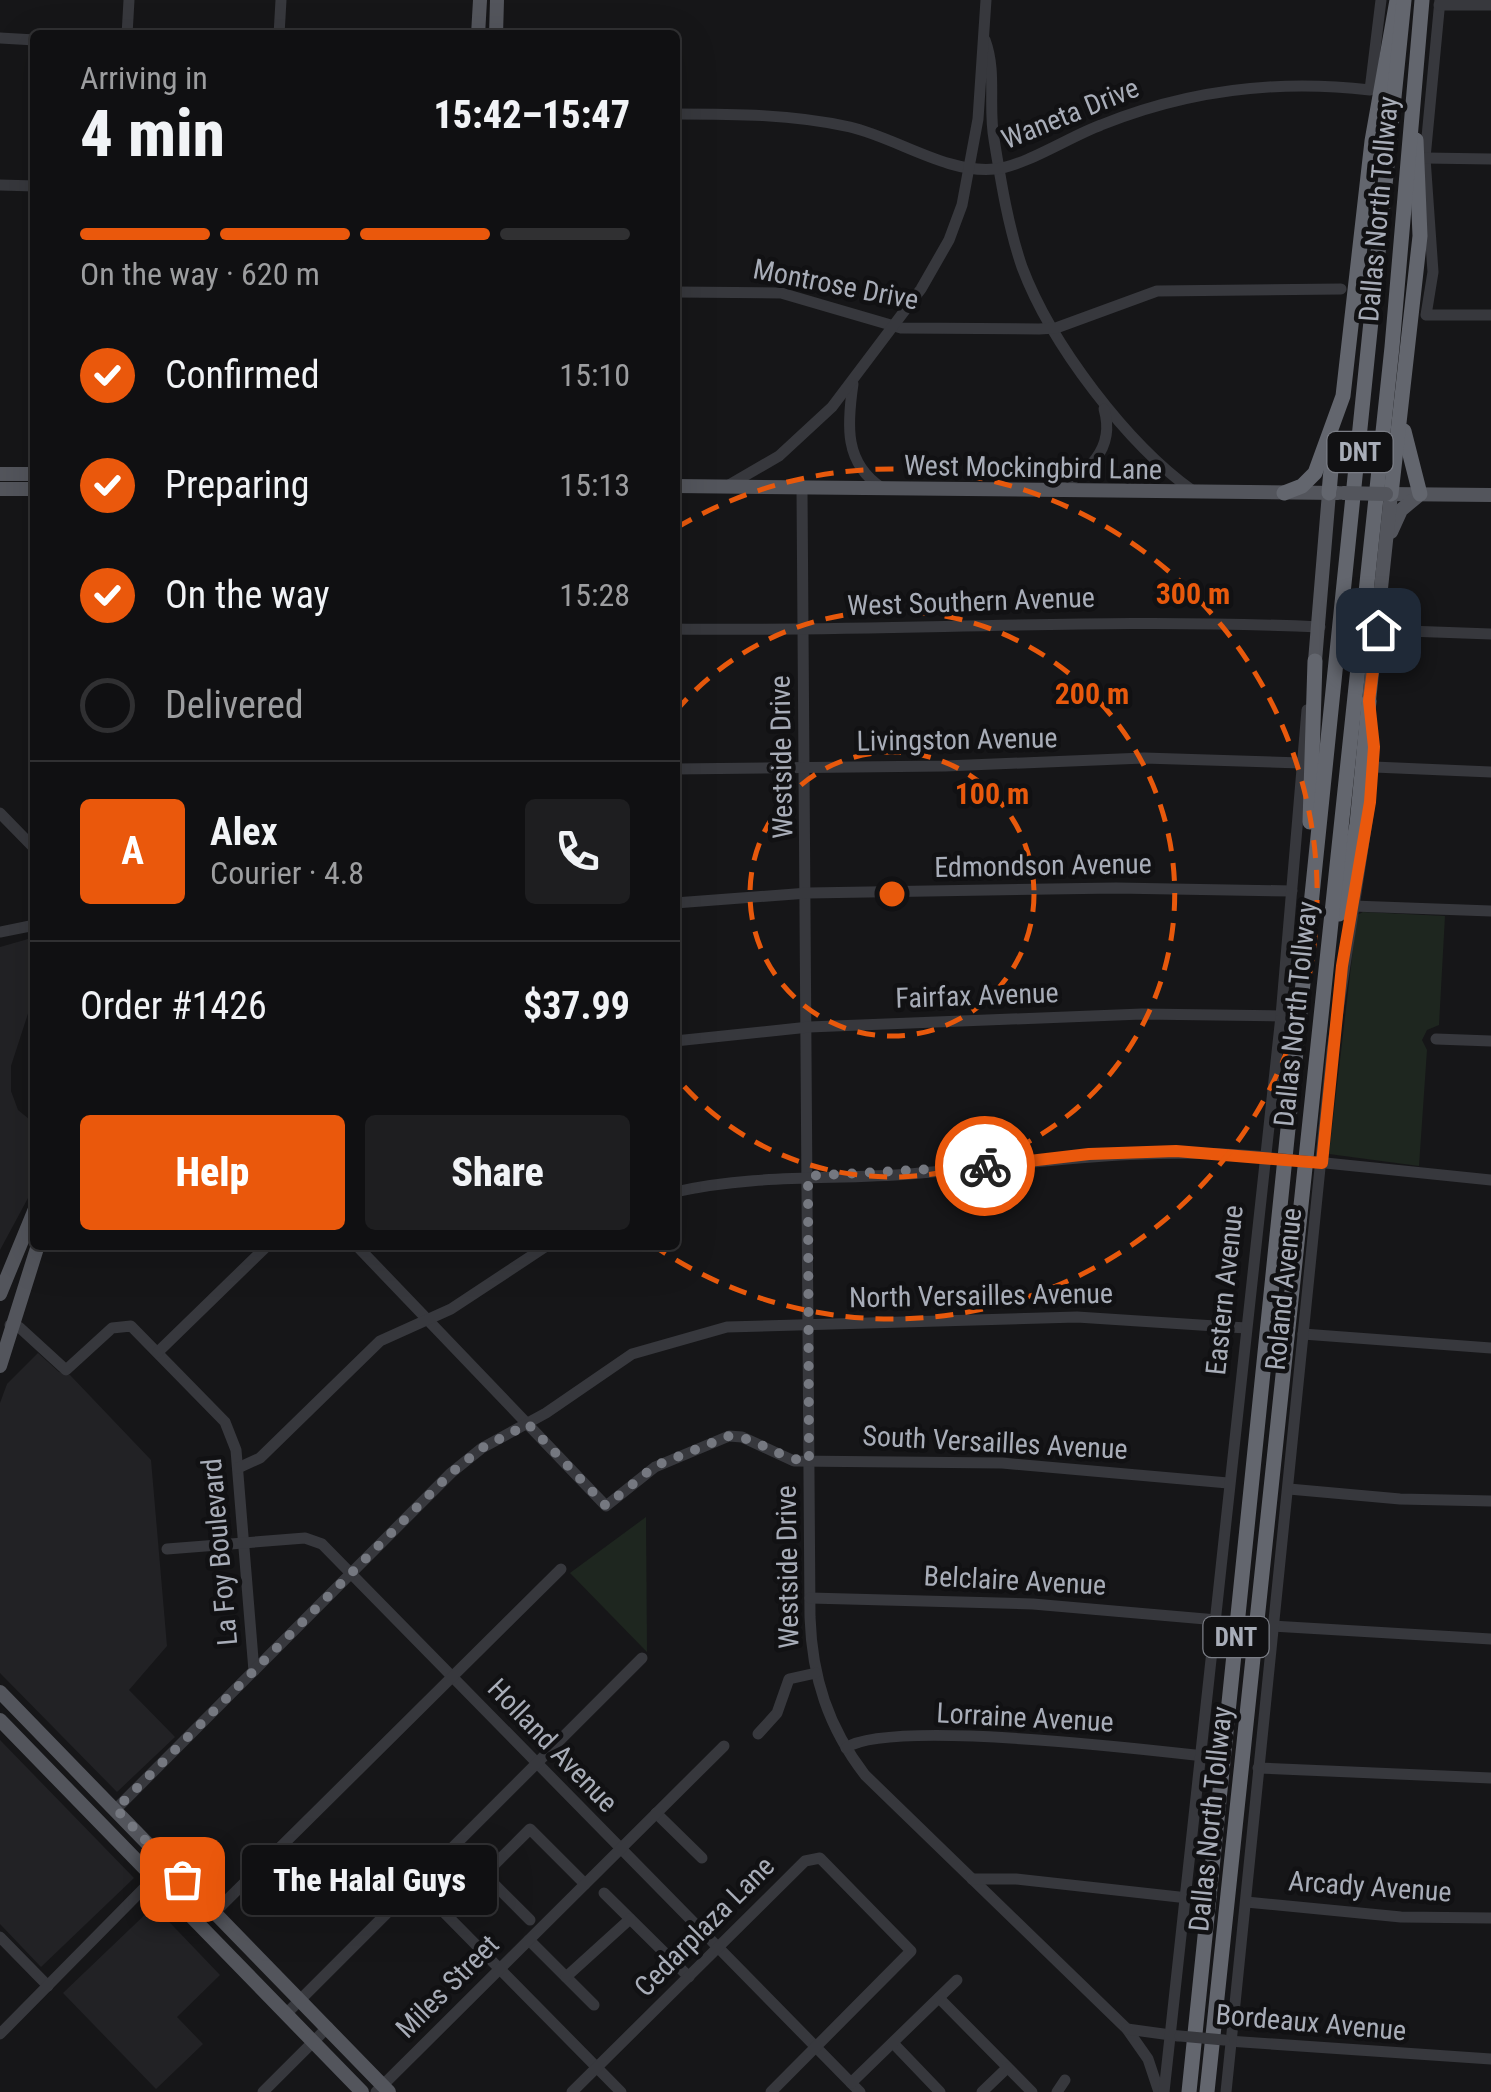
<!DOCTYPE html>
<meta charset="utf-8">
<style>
:root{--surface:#101012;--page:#1e1e20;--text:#f1f3f6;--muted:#9c9d9f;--line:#303032;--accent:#ea580c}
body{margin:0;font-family:"Roboto Condensed",sans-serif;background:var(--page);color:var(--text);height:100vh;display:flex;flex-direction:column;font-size:38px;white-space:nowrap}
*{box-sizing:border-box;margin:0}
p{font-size:32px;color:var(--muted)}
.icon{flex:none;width:55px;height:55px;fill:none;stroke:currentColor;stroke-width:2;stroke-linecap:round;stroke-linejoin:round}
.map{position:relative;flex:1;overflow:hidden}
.details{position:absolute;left:30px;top:30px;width:650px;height:1220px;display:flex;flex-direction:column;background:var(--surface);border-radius:10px;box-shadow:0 10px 40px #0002,0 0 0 2px var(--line)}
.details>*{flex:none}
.pin{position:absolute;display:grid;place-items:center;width:85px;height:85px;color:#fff;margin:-42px;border-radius:20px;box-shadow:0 5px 15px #0006}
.courier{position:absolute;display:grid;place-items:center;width:100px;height:100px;margin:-50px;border:8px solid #ea580c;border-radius:50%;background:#fff;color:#222;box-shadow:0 2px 12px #0007}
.bubble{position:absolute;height:70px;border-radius:10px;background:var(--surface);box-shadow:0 10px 40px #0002,0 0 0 2px var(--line);font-size:32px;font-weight:800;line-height:70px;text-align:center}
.summary em{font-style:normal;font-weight:800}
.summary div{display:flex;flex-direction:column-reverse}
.summary{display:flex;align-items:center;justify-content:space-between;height:170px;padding:0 50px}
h1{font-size:65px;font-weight:800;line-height:75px}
.bar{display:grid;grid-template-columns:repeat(4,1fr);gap:15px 10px;align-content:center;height:120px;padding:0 50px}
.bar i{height:12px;border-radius:8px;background:var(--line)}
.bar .current{background:var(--accent)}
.bar p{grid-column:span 4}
.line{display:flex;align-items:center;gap:25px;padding:0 50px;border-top:2px solid var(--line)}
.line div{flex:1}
.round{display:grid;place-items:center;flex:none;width:105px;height:105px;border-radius:10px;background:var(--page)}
ol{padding:0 50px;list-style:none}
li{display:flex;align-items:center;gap:30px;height:110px}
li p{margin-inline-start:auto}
li .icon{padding:10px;border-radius:50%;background:var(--accent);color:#fff;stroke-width:4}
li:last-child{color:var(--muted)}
li i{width:55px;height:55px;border:5px solid var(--line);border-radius:50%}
.primary-button{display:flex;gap:20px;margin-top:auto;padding:20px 50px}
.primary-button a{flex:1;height:115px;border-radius:10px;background:var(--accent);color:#fff;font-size:40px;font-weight:800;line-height:115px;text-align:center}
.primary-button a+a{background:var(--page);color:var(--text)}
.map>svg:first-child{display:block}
</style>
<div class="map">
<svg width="1491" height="2092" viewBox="0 0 1491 2092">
<rect width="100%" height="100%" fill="#161618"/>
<g fill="#222225">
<polygon points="35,937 35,992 11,1066 11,1091 18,1110 35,1124 35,1185 0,1250 0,947"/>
<polygon points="38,1353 59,1372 70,1375 151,1460 167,1646 129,1690 175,1737 117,1792 0,1673 0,1403 7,1384"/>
<polygon points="0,1740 134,1878 41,1967 0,1924"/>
<polygon points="154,1906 220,1975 177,2017 203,2044 156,2089 63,1993"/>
</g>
<g fill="#1e261f">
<polygon points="1363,912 1445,916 1439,1025 1427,1030 1422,1040 1427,1050 1419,1166 1329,1154 1357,915"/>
<polygon points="646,1517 647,1652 570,1573"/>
</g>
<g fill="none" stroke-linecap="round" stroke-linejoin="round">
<g stroke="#37383d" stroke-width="11">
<polyline points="1440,0 1425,158 1433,272 1426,315 1491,315"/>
<polyline points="1439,5 1491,5"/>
<polyline points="127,35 129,0"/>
<polyline points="279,35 281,0"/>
<polyline points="0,38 35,40"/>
<path d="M985 40C997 72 988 106 994 139 1001 182 1008 226 1022 267 1051 344 1127 444 1193 491"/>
<path d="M675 114C734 114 792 114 850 127 897 138 947 174 995 169 1025 166 1071 136 1101 125 1188 90 1277 79 1370 90L1381 0"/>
<polyline points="1425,158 1491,159"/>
<polyline points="0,185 35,186"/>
<polyline points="675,292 781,293 901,328 1039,329 1056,328 1157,291 1341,289"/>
<path d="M853 384C847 425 844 463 882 488"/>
<polyline points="729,485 779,456 832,407 921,289 949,240 962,205 978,119 986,0"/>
<path d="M802 489 810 1617C812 1677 828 1727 865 1775L1127 2029 1148 2059 1159 2092"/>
<path d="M1054 490C1087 473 1116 450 1104 409"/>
<path d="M675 629C890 632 1104 617 1320 627"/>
<polyline points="1379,630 1491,634"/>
<polyline points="1374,767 1491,772"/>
<polyline points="675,769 945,766 1144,758 1301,763"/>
<polyline points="0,813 35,849"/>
<polyline points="675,903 808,893 1116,888 1292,891"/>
<polyline points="1353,906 1491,911"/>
<polyline points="0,932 35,925"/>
<polyline points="1436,1039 1491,1041"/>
<polyline points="675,1041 809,1027 1142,1014 1281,1016"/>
<polyline points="1316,1162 1491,1180"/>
<path d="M675 1192C753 1174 831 1180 910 1174 1031 1164 1147 1145 1268 1157"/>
<polyline points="356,1245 606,1506 655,1467 729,1436 742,1437 794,1461 1002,1463 1228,1483"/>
<polyline points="10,1325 19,1327 66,1370 112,1328 131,1326 225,1422 236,1450 254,1671"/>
<polyline points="1303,1334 1491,1348"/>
<polyline points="158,1352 268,1245"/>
<polyline points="238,1468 260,1458 380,1341 451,1309 548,1245"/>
<polyline points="1289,1489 1400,1499 1491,1501"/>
<polyline points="167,1549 305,1538 322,1544 860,2092"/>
<polyline points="810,1598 1033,1604 1217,1620"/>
<polyline points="1272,1626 1491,1639"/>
<polyline points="758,1734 777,1713 789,1679 816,1673"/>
<path d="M846 1748C888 1719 1142 1749 1204 1756"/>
<polyline points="1258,1768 1491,1778"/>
<polyline points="116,1809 451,1473 482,1448 546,1413 632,1354 727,1327 1077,1317 1246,1328"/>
<polyline points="656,1813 702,1858"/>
<polyline points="456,1846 530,1920"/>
<polyline points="484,1875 530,1829 585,1884"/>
<polyline points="972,1879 1016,1879 1188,1898"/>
<polyline points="417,1885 621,2092"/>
<polyline points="604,1893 689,1977"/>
<polyline points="1246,1902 1401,1917 1491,1918"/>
<polyline points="215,1912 561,1569"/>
<polyline points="0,1937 48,1986"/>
<polyline points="529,1940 594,2005"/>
<polyline points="566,1977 630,1919"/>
<polyline points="939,1998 1032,2092"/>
<polyline points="287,2013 642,1658"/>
<polyline points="1127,2029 1178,2036"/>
<polyline points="0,2034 154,1878"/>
<polyline points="1228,2041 1491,2059"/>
<polyline points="893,2043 940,2092"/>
<polyline points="851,2083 957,1980"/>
<polyline points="263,2092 328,2027"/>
<polyline points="376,2092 724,1746"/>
<polyline points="572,2092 805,1861 820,1858 911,1951 771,2092"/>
<polyline points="982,2092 1007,2068"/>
<polyline points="1057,2092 1065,2080"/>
<polyline points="1164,2092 1281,1016 1307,710"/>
<polyline points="1226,2092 1332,1050 1370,802 1371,720"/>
</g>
<g stroke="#53555c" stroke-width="14">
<polyline points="478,35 480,0"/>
<polyline points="496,35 497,0"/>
<polyline points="0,474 35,474"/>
<polyline points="675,486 1338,493"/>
<polyline points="0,489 35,489"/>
<polyline points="1387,494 1491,495"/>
<polyline points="1391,532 1401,510 1419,495"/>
<polyline points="1315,661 1329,493"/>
<polyline points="1369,701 1391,494"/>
<polyline points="0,1294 35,1209"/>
<polyline points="0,1366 38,1245"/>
<polyline points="0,1692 389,2092"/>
<polyline points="0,1720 362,2092"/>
</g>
<g stroke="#63666e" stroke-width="15">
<polyline points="1404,431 1420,494"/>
<polyline points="1284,493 1302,486 1315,473 1343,396 1372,141 1397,0"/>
<polyline points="1329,493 1333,446"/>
<polyline points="1391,494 1420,236 1416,140"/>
<polyline points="1310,822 1315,661"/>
<polyline points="1339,914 1357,824 1369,701"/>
<polyline points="1189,2092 1404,0"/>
<polyline points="1207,2092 1392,347 1422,0"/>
</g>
<g stroke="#37383d" stroke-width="11">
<polyline points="1271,1158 1314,1162"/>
<polyline points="1180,2036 1224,2040"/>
</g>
<polyline stroke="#53555c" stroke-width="14" points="1343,493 1386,494"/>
</g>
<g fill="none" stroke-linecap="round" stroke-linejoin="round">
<path stroke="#757880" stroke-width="10" stroke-dasharray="0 18" d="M182 1879 116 1809 451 1473 482 1448 528 1424 606 1506 655 1466 729 1436C758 1437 779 1460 809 1461L808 1176 985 1166"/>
<polyline stroke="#ea580c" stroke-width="12" points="985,1166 1089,1154 1176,1151 1322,1163 1342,966 1370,802 1374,747 1369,701 1378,630"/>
</g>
<g fill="none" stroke="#e8590c" stroke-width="5" stroke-dasharray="18 12">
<circle cx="892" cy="894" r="142"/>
<path d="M675 712A283 283 0 1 1 675 1076"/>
<path d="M676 528A425 425 0 1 1 654 1246"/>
</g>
<g text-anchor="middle" stroke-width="9" stroke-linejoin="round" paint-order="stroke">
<g fill="#111113" stroke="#7b7e86" stroke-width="2.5">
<rect x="1327.5" y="432" width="65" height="40" rx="8"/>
<rect x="1203.5" y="1617" width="65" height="40" rx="8"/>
</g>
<g font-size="25" font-weight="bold" fill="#a8adb8">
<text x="1360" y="461">DNT</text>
<text x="1236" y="1646">DNT</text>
</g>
<g font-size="28" fill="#a8adb8" stroke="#111113">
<text transform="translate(1070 113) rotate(-22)" y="10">Waneta Drive</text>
<text transform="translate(1378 209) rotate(-85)" y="10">Dallas North Tollway</text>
<text transform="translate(836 284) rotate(11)" y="10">Montrose Drive</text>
<text transform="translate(1033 467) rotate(1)" y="10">West Mockingbird Lane</text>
<text transform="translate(971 601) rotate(-2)" y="10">West Southern Avenue</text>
<text transform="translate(957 739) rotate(-1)" y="10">Livingston Avenue</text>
<text transform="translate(781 757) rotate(-91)" y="10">Westside Drive</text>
<text transform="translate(1043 865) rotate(-1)" y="10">Edmondson Avenue</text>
<text transform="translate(977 995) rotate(-2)" y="10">Fairfax Avenue</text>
<text transform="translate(1295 1014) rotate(-84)" y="10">Dallas North Tollway</text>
<text transform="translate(1283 1289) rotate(-84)" y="10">Roland Avenue</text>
<text transform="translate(1224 1290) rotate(-84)" y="10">Eastern Avenue</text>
<text transform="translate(981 1295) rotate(-1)" y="10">North Versailles Avenue</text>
<text transform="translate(995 1442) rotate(3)" y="10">South Versailles Avenue</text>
<text transform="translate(219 1552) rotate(-95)" y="10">La Foy Boulevard</text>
<text transform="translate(787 1567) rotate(-91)" y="10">Westside Drive</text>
<text transform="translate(1015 1580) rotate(3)" y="10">Belclaire Avenue</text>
<text transform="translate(1025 1717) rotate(3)" y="10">Lorraine Avenue</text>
<text transform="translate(553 1745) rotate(46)" y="10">Holland Avenue</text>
<text transform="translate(1210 1819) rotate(-84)" y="10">Dallas North Tollway</text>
<text transform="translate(1370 1886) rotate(4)" y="10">Arcady Avenue</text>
<text transform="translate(704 1926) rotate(-45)" y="10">Cedarplaza Lane</text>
<text transform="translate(447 1986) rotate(-45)" y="10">Miles Street</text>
<text transform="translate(1311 2022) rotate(5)" y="10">Bordeaux Avenue</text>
</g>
</g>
<circle cx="892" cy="894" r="15" fill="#e8590c" stroke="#111113" stroke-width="5"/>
<g font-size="30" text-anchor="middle" font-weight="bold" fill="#e8590c" stroke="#111113" stroke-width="9" stroke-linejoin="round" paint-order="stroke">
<text x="1193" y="604">300 m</text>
<text x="1092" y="704">200 m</text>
<text x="992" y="804">100 m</text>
</g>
</svg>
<div class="pin" style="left:182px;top:1879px;background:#ea580c"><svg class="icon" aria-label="bag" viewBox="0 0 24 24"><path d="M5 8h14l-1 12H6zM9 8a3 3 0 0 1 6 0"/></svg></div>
<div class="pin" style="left:1378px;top:630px;background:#1f2937"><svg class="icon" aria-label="home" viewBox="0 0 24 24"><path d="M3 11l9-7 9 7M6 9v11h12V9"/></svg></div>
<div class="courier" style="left:985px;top:1166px"><svg class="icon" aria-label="bike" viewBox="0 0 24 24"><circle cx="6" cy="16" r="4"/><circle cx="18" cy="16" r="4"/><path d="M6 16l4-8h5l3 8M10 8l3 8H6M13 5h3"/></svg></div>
<div class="bubble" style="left:242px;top:1845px;width:255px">The Halal Guys</div>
<section class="details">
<div class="summary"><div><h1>4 min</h1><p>Arriving in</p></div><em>15:42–15:47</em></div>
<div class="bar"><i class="current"></i><i class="current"></i><i class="current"></i><i></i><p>On the way · 620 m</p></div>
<ol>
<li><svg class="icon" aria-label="check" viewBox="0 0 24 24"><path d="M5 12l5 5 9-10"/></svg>Confirmed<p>15:10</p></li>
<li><svg class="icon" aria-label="check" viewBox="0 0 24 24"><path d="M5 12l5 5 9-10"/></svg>Preparing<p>15:13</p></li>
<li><svg class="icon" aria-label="check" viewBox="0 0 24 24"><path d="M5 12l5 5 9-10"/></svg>On the way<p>15:28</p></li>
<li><i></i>Delivered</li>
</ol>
<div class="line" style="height:180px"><b class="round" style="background:var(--accent);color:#fff">A</b><div><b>Alex</b><p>Courier · 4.8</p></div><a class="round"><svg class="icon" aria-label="phone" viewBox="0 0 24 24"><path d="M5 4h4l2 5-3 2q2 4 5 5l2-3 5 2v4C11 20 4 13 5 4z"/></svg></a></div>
<div class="line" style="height:130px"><div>Order #1426</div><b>$37.99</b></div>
<div class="primary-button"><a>Help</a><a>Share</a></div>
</section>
</div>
